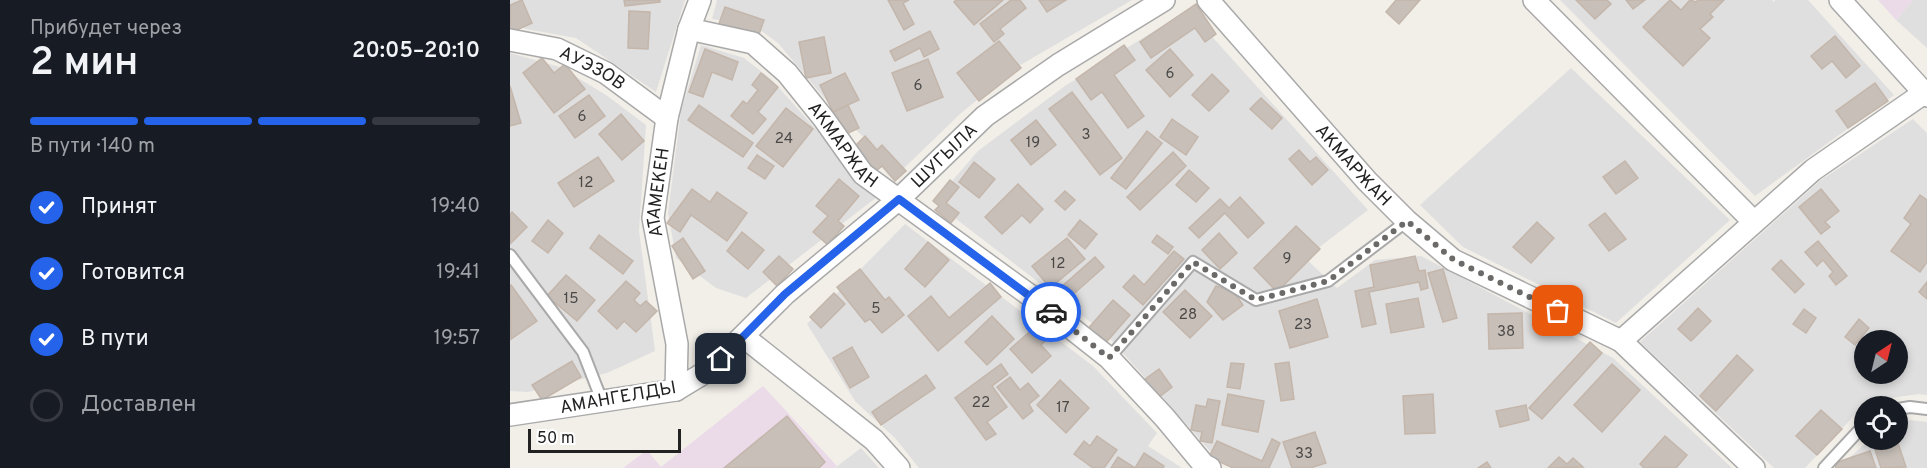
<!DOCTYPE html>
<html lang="ru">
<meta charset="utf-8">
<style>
:root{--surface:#171b24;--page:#242831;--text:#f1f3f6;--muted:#9ea1a6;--line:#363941;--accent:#2563eb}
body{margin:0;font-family:Overpass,sans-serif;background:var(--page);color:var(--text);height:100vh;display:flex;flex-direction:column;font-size:22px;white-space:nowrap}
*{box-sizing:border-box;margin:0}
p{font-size:20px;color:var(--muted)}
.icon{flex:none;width:33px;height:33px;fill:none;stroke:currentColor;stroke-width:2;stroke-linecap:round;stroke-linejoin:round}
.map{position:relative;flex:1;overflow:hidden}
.details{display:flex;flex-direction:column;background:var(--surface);width:510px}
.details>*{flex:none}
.needle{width:39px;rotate:35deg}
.buttons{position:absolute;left:1344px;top:330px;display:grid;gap:12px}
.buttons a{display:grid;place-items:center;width:54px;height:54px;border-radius:50%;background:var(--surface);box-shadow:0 3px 9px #0003;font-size:30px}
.scale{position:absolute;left:18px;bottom:15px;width:153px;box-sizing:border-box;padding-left:6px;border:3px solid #222;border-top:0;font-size:16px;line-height:21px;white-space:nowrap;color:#222;-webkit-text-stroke:4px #fff;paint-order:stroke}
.pin{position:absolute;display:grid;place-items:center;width:51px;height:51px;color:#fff;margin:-26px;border-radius:12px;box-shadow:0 3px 9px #0006}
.courier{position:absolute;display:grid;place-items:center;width:60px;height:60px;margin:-30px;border:4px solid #2563eb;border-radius:50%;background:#fff;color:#222;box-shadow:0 2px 8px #0007}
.headline em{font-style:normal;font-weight:600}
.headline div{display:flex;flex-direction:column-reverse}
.headline{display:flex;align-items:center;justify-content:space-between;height:102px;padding:0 30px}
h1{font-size:39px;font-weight:600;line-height:45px}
.bar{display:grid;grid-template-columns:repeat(4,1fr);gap:9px 6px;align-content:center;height:72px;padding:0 30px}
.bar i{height:8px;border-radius:4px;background:var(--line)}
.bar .active{background:var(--accent)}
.bar p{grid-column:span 4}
ol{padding:0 30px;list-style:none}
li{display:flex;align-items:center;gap:18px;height:66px}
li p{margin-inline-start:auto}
li .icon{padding:6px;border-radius:50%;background:var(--accent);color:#fff;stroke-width:4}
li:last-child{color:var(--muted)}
li i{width:33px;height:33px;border:3px solid var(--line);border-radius:50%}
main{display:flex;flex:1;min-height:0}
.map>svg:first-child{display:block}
</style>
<main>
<section class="details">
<div class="headline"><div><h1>2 мин</h1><p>Прибудет через</p></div><em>20:05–20:10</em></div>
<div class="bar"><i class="active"></i><i class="active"></i><i class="active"></i><i></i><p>В пути · 140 m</p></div>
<ol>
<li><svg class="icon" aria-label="check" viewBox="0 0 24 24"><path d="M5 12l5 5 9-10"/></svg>Принят<p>19:40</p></li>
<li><svg class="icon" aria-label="check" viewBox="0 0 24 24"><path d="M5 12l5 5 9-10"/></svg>Готовится<p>19:41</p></li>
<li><svg class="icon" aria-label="check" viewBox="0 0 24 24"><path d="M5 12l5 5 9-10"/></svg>В пути<p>19:57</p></li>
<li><i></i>Доставлен</li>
</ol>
</section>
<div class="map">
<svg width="1417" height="468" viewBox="0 0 1417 468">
<rect width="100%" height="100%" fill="#f2efe9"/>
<g fill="#e0dfdf" fill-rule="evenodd">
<polygon points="0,0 175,0 146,92 66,38 16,29 0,21"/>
<polygon points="207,0 622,0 507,67 450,114 390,172 322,107 268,43 243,25 202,19"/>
<polygon points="1050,0 1262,0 1264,2 1265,0 1298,0 1384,95 1245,196"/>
<polygon points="1403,0 1417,0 1417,48 1386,20"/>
<polygon points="678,10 858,210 795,258 827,288 865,260 911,256 1103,358 1222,468 729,468 701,452 596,334 424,202 468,151 555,86"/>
<polygon points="191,45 234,58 261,79 315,139 353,174 367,197 236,298 206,288 166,258 158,213 171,111"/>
<polygon points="0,53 50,67 96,95 136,125 129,231 145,351 97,373 18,392 0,391"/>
<polygon points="1061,68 1220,220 1106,323 953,247 910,205"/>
<path d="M1403 119 1417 133V395L1409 394 1358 401 1295 468H1264L1130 342 1311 180ZM1354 340H1388V374H1354Z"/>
<polygon points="395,224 583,366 647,433 638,446 672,468 409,468 386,439 345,401 297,324"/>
<polygon points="1399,420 1417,422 1417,468 1328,468 1359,440 1388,440 1388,423"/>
<polygon points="351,448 369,468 325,468"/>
</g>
<g fill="#ebdbe8">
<polygon points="1368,0 1403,0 1386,20"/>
<polygon points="253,386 327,466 325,468 113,468 137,450 151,467"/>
</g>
<g fill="#c7bfb8" stroke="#c4b6ab" stroke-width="1.5">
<polygon points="12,0 22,23 0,33 0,5"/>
<polygon points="114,0 150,0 150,2 115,6"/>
<polygon points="378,0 399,0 393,3 404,24 394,30"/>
<polygon points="446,0 493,0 464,25 444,2"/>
<polygon points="501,0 510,0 516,8 490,29 494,34 484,42 470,24"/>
<polygon points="529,0 556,0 537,12"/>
<polygon points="886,0 910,0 889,24 876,12"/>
<polygon points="1066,0 1097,0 1101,4 1085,19"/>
<polygon points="1116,0 1135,0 1123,9"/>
<polygon points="1160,0 1171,10 1180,0 1186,2 1188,0 1214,0 1200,14 1203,17 1190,29 1200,38 1173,66 1133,27"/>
<polygon points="686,4 706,34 695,42 685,28 641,58 630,42"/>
<polygon points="215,7 254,20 246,43 207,29"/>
<polygon points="119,11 140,12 138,49 118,48"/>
<polygon points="420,31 429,49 414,57 410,48 385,61 380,51"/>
<polygon points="1325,36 1350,66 1336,78 1322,61 1312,69 1301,56"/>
<polygon points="314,37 321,73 296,78 289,42"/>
<polygon points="489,41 511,68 469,101 447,73"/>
<polygon points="614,45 625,60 604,75 634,116 618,128 592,92 581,100 566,79"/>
<polygon points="195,49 228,62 222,80 202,72 193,97 179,92"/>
<polygon points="660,49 683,75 660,97 636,70"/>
<polygon points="32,58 44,73 55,64 75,89 44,113 13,73"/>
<polygon points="418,59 433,97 397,111 382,73"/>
<polygon points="251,73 268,87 248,112 256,119 243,134 221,116 233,101 237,104 248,90 242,85"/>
<polygon points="335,73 349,100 323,112 310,85"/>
<polygon points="702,74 719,91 699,111 682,95"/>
<polygon points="1365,83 1378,101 1338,128 1326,111"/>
<polygon points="0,86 11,123 0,126"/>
<polygon points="562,92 612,158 590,175 539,109"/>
<polygon points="79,95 95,116 65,138 49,116"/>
<polygon points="751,98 772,118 762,129 740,109"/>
<polygon points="189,105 243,143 233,157 178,120"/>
<polygon points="338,105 349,128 334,135 323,112"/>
<polygon points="276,108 303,129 273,167 246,146"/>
<polygon points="111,114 134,141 112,160 89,134"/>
<polygon points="662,119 688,137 676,155 650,137"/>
<polygon points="526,120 546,145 521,165 501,140"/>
<polygon points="637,131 652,143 616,189 601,178"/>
<polygon points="355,136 367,150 372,145 396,171 385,181 372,166 364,173 342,149"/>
<polygon points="789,150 800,162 806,157 818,170 802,185 779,159"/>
<polygon points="663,152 676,166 630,210 617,197"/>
<polygon points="247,155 264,166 255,179 238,168"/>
<polygon points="88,157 104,181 64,207 48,183"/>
<polygon points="1115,161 1128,178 1106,194 1093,177"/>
<polygon points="464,162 485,179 469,198 449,182"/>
<polygon points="679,170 699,188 686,202 666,185"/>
<polygon points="329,179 349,196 328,221 334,226 318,245 303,232 318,216 306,206"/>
<polygon points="440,180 449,187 436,203 449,213 441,223 425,210 429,206 423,201"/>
<polygon points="508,184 533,209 520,223 512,215 492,234 475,217"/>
<polygon points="182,189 200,202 207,192 237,213 217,241 181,215 170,232 157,223"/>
<polygon points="1311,189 1329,211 1315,222 1320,227 1311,234 1289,207"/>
<polygon points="555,191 565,200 555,210 545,201"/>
<polygon points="1410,195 1417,200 1417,262 1410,272 1381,251 1401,224 1394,218"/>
<polygon points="730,197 754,223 738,238 715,213 689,238 679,228 710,199 719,208"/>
<polygon points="2,212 17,227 0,244 0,215"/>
<polygon points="1095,213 1116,239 1099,251 1079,225"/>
<polygon points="38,220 53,233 38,253 22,241"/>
<polygon points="570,220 587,234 575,249 558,235"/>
<polygon points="1027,222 1044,238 1021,263 1003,247"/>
<polygon points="786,226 810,249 767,292 744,268"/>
<polygon points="232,232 254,250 238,269 217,251"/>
<polygon points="709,233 727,253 710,269 692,250"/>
<polygon points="89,235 123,261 113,274 80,248"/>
<polygon points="647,235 663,247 658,254 642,242"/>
<polygon points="173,238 195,271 183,279 162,246"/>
<polygon points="557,238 575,259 540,288 522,266"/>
<polygon points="1308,241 1337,276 1326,285 1319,276 1323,272 1313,260 1307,266 1295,252"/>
<polygon points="418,242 439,260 415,287 395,269"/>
<polygon points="664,251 674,259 633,305 613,287 624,275 634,285"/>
<polygon points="269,256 283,269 267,286 253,272"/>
<polygon points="905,256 909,271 915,270 918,288 911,290 909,282 859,292 866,324 852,327 845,291 864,287 860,265"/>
<polygon points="585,257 594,267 559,298 550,288"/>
<polygon points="1271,260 1294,284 1285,293 1262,269"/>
<polygon points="350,269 375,300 379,297 394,315 372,333 360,319 355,322 327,287"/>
<polygon points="933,269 947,318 933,322 918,273"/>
<polygon points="56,275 85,300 67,321 37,296"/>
<polygon points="116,281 130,293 124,300 130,306 136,301 147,311 126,332 114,321 107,329 88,311"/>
<polygon points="1417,282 1417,299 1409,292"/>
<polygon points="480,283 491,297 428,351 398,316 421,296 439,318"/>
<polygon points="1,285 27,321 1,339 0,286"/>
<polygon points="706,286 724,292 733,305 713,320 697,302"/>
<polygon points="675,290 702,316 680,338 653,312"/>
<polygon points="324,293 335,304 311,328 300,317"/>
<polygon points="908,298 914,327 881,333 876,304"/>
<polygon points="807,299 818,337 780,348 769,311"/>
<polygon points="603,300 620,315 593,346 576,331"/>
<polygon points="1188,308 1201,321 1181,341 1168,329"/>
<polygon points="1294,309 1306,318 1296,333 1283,324"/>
<polygon points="1012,313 1013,348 979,349 978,314"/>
<polygon points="482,316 504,339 477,365 455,342"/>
<polygon points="534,319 545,332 531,345 541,356 522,373 500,349"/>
<polygon points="1349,319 1359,328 1345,345 1335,337"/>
<polygon points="1080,342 1092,353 1032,419 1019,408"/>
<polygon points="342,347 359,377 340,388 323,358"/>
<polygon points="1227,355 1243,370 1206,411 1190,396"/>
<polygon points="62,361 71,377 32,400 22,385"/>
<polygon points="779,362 784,399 771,401 765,364"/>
<polygon points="721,363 734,364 730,389 717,387"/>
<polygon points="491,364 498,374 482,386 497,407 477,422 486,434 476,440 445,398"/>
<polygon points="1102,364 1130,390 1092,432 1064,405"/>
<polygon points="649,369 662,387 648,398 634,380"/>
<polygon points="416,375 425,388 371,425 362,412"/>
<polygon points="500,377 510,390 518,383 529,396 519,404 523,411 513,419 487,387"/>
<polygon points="550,380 579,408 556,433 527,405"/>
<polygon points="718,394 754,401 748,432 712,425"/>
<polygon points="923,394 925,433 895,434 893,396"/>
<polygon points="698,399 710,401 702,443 690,441 692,432 681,430 686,405 696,407"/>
<polygon points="1016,405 1019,420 990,427 986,411"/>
<polygon points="1311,410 1332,429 1307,455 1286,436"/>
<polygon points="277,416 315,462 309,468 214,468"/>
<polygon points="805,432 816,463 800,468 782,468 773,442"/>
<polygon points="587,436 607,450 594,468 583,468 564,454 574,441 580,446"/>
<polygon points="1155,436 1177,455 1166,468 1134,468 1130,464"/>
<polygon points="762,439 770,443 759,468 723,468 699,457 707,441 752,461"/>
<polygon points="1362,440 1387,440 1396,467 1371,468"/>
<polygon points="1360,451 1366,468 1326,468 1325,463"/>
<polygon points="634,453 654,466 653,468 601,468 608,457 625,468"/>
<polygon points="1049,457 1057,464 1063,458 1073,467 1038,468"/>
<polygon points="977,462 981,468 968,468"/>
</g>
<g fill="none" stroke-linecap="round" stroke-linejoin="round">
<g stroke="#a9a9a9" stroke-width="14">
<g id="lane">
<polyline points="0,255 73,352 92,401"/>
<polyline points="599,358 683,262 746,300 818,281 897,221"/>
<polyline points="1388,409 1400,407 1417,409"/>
<polyline points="1314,468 1354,425"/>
</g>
</g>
<g stroke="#a9a9a9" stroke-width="24">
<g id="street">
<path id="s1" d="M698 0 857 181 897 221 943 260 1111 341 1244 468"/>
<polyline points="1024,0 1244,222"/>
<polyline points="1330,0 1417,96"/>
<path id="s2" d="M179 29 243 43 277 73 314 119 353 174 518 294 599 358 655 418 694 465 700 468"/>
<path id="s3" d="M0 40 47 49 96 73 157 118"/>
<polyline points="234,337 364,440 389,468"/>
<polyline points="1111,341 1303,170 1414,93"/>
<path id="s4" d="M166 390 167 344 143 218 157 118 179 29 190 0"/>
<path id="s5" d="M0 415 166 390 199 370 275 294 389 199 475 116 548 65 654 0"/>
</g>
</g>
<use href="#lane" stroke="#fff" stroke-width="10"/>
<use href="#street" stroke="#fff" stroke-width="21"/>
</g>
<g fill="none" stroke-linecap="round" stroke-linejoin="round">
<polyline stroke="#6b6a68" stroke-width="6" stroke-dasharray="0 10.8" points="541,312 599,358 683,262 746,300 818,281 897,221 944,260 1048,311"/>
<polyline stroke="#2563eb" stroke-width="8" points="211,359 275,294 389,199 541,312"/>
</g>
<g text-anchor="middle" stroke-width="4.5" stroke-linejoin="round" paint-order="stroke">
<g font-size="15" fill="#4b4948">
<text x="660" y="78">6</text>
<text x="408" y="90">6</text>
<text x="72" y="121">6</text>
<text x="576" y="139">3</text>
<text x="274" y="143">24</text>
<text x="523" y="147">19</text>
<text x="76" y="187">12</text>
<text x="777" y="263">9</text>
<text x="548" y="268">12</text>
<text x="61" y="303">15</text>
<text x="366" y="313">5</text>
<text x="678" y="319">28</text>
<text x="793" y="329">23</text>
<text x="996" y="336">38</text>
<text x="471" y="407">22</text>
<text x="553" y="412">17</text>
<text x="794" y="458">33</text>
</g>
<g font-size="18" fill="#222" stroke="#fff">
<text dy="6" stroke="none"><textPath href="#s3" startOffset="88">АУЭЗОВ</textPath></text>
<text dy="6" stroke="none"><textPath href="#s2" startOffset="202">АКМАРЖАН</textPath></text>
<text dy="6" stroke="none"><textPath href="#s5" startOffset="525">ШУГЫЛА</textPath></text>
<text dy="6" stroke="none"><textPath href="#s1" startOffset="220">АКМАРЖАН</textPath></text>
<text dy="6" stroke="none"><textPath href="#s4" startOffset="200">АТАМЕКЕН</textPath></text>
<text transform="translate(108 397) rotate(-10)" y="6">АМАНГЕЛДЫ</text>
</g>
</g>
</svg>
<div class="buttons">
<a><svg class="needle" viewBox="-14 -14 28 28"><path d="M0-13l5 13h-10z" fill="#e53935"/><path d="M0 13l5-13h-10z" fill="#9ea1a6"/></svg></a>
<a><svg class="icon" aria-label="locate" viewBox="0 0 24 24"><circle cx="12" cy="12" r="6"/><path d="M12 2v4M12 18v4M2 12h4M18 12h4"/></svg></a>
</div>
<div class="scale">50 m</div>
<div class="pin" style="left:1048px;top:311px;background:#ea580c"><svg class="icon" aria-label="bag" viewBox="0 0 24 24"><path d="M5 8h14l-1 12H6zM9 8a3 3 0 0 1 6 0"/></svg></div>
<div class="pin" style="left:211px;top:359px;background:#1f2937"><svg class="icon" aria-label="home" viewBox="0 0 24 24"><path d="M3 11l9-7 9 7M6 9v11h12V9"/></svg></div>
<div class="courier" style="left:541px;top:312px"><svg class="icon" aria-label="car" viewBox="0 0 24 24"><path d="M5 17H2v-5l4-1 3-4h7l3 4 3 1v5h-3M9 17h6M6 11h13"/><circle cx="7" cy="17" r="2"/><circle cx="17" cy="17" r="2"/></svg></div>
</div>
</main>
